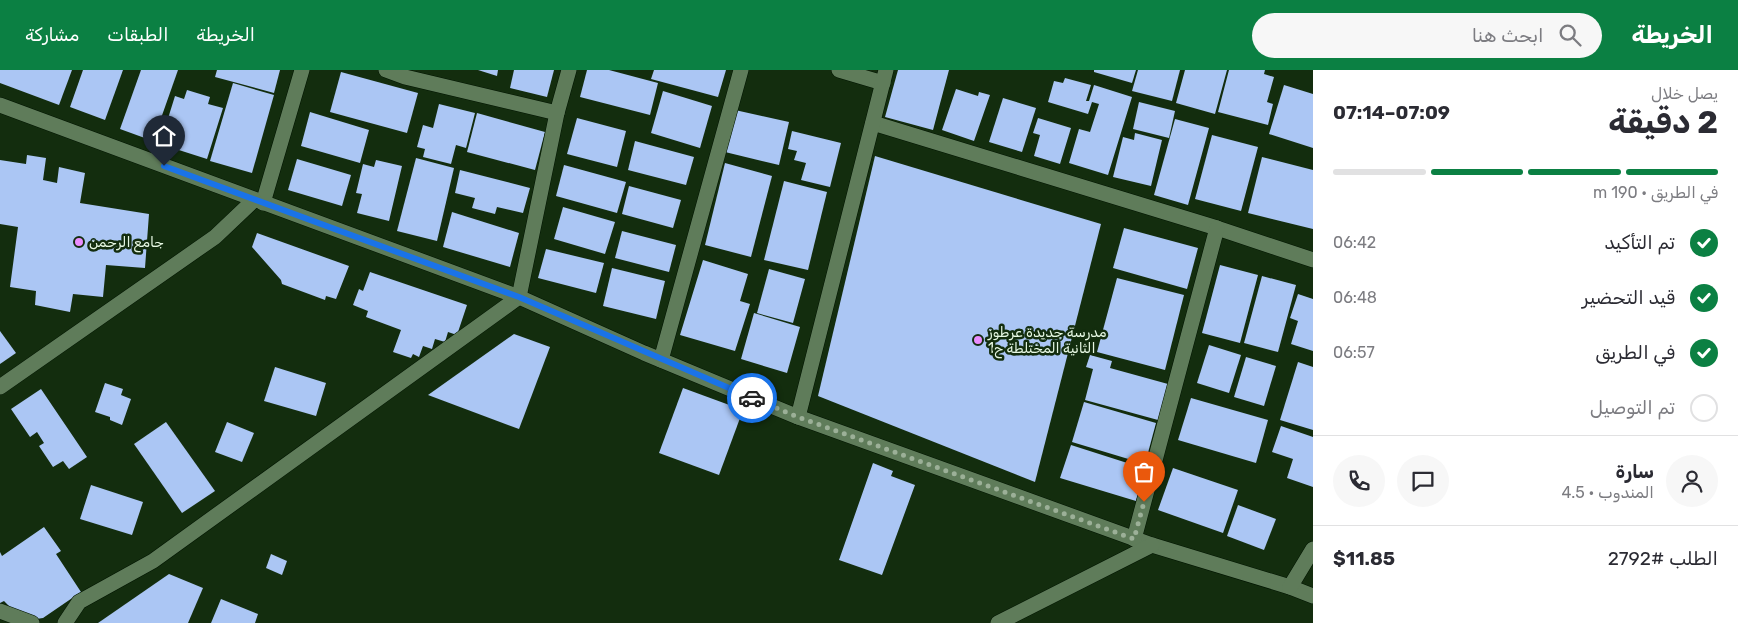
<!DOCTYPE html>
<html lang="ar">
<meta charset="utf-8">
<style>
:root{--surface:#fff;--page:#f7f7f7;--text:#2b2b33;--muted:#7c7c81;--line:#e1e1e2;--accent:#0b8043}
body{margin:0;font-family:Rubik,Vazirmatn,sans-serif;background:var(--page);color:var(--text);direction:rtl;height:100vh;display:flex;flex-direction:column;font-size:19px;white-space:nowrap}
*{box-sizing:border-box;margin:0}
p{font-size:16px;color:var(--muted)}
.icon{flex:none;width:28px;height:28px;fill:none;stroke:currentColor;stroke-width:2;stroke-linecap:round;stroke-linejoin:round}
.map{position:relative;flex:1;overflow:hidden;direction:ltr}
.panel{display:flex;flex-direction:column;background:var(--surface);width:425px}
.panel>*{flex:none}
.pin{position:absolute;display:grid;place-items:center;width:42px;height:42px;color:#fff;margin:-51px -21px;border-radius:50% 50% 50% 0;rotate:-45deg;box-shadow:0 0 5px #0007}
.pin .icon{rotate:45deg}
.courier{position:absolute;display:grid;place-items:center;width:50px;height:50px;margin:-25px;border:4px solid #1a73e8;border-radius:50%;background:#fff;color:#222;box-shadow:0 1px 6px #0007}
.summary em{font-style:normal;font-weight:700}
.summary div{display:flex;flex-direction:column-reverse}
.summary{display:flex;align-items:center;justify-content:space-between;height:85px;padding:0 20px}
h1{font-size:32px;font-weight:700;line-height:38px}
.bar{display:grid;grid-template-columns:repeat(4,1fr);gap:8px 5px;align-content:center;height:60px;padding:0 20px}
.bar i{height:6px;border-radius:4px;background:var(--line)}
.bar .current{background:var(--accent)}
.bar p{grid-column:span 4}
.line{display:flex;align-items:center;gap:12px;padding:0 20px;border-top:1px solid var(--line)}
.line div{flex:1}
.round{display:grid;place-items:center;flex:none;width:52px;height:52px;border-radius:26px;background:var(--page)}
ol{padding:0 20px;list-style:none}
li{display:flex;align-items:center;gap:15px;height:55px}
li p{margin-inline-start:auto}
li .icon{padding:5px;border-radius:50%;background:var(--accent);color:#fff;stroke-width:4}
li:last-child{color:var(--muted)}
li i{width:28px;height:28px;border:2px solid var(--line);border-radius:50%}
header{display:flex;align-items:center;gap:30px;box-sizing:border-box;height:70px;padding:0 25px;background:var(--accent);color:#fff}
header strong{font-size:24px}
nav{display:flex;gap:28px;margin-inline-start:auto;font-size:18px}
.search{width:350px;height:45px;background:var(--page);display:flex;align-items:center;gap:12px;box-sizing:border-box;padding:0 18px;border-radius:28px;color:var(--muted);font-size:19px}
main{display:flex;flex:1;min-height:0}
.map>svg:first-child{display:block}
</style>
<header>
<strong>الخريطة</strong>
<div class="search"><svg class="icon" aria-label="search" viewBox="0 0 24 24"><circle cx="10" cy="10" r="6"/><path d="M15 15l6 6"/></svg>ابحث هنا</div>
<nav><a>الخريطة</a><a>الطبقات</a><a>مشاركة</a></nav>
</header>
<main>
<section class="panel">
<div class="summary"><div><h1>2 دقيقة</h1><p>يصل خلال</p></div><em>07:09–07:14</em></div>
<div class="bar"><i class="current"></i><i class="current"></i><i class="current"></i><i></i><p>في الطريق · 190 m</p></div>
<ol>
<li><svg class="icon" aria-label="check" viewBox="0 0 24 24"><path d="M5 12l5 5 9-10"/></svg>تم التأكيد<p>06:42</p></li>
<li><svg class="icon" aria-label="check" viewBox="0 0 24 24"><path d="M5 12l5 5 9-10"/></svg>قيد التحضير<p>06:48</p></li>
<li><svg class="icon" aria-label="check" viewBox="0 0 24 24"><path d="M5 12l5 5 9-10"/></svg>في الطريق<p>06:57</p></li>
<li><i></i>تم التوصيل</li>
</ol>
<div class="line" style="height:90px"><a class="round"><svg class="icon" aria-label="person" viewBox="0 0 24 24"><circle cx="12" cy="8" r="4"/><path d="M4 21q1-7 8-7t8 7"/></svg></a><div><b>سارة</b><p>المندوب · 4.5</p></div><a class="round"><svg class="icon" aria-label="chat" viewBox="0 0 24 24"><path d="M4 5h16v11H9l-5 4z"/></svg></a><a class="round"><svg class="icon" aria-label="phone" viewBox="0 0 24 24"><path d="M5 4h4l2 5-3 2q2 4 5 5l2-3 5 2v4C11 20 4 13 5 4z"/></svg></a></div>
<div class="line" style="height:65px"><div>الطلب #2792</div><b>$11.85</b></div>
</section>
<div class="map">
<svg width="1313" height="553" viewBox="0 0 1313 553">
<rect width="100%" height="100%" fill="#132d0e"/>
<g fill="#abc6f4">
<polygon points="0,0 72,0 59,35 0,13"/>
<polygon points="83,0 123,0 105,50 70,37"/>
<polygon points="141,0 178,0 153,71 120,59"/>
<polygon points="217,0 280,0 274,23 215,7"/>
<polygon points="478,0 498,0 497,6"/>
<polygon points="514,0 554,0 547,27 510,18"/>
<polygon points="587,0 609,0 658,13 650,45 580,27"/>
<polygon points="654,0 726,0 718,27 651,9"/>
<polygon points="898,0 949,0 933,60 885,47"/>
<polygon points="1094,0 1136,0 1132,13 1094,2"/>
<polygon points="1138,0 1180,0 1172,31 1132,21"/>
<polygon points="1185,0 1227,0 1215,44 1176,33"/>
<polygon points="1229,0 1265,0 1264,4 1274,7 1267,32 1273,34 1268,55 1218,42"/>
<polygon points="341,2 418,23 407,63 330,42"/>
<polygon points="1065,8 1091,15 1086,31 1089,31 1094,15 1132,27 1108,105 1069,93 1079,59 1090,62 1099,34 1092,32 1088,44 1048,32 1054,11 1063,13"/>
<polygon points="233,13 274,25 252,103 210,91"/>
<polygon points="1284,15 1313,24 1313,78 1269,64"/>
<polygon points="956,19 978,26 979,22 990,25 974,71 942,60"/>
<polygon points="187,20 210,27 208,34 223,38 207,89 160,74 175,26 184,29"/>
<polygon points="663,21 712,36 700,78 651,63"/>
<polygon points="1003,28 1036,38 1022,82 989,72"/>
<polygon points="1139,32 1175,41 1169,68 1133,59"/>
<polygon points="439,34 475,43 466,78 456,75 451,94 423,87 425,79 417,77 423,55 433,58"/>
<polygon points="735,40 789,52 779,95 725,82"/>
<polygon points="310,42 369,60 360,93 301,76"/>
<polygon points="477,43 545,62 535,100 467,82"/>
<polygon points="577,48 626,61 617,97 567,84"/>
<polygon points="1038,48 1071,58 1060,94 1034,86 1040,65 1033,63"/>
<polygon points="1175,49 1209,58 1188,135 1154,125"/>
<polygon points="792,61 841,73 830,117 801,110 806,93 794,90 797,81 788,79"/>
<polygon points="1135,63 1162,70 1151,116 1113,107 1123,67 1134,70"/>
<polygon points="1212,65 1258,77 1241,141 1195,129"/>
<polygon points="635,71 694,87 686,115 628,100"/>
<polygon points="27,85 46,88 43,110 57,113 59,97 85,103 80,133 149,144 145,198 106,195 103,227 73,224 70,242 35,235 36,221 10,217 18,157 0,154 0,90 26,94"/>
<polygon points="875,86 1101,154 1035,412 818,326"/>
<polygon points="1262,87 1313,100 1313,159 1248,143"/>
<polygon points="416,88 454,98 437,171 397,161"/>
<polygon points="297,89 351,105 342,136 288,120"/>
<polygon points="376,90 402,96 389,151 357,143 362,124 356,123 363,94 374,97"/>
<polygon points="725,93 772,106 751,187 705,175"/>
<polygon points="564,95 626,112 617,143 556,126"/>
<polygon points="460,100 530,118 523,143 497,137 495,144 472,138 475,128 455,123"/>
<polygon points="784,111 827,122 808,200 764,190"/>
<polygon points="629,116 681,130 673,158 622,144"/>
<polygon points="563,137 615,152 605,184 554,169"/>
<polygon points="452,142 519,163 510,197 443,177"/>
<polygon points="1124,158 1198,178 1187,219 1113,198"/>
<polygon points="622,161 676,175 669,202 615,188"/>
<polygon points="257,163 349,196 336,229 326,226 325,230 282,214 281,210 252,177"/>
<polygon points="546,179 604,193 596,223 538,208"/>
<polygon points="703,190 748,204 740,231 750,234 735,281 680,265"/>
<polygon points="1220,195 1258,205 1240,273 1202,263"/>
<polygon points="612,198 665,211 656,249 603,236"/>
<polygon points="769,199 805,209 793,253 757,243"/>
<polygon points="370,202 467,235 457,265 448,262 445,272 435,269 432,279 423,276 419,287 413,284 411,288 393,282 401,260 366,247 368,241 353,235 359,219 363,221"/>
<polygon points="1262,206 1296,215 1278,282 1244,273"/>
<polygon points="1117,208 1184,225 1165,300 1097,282"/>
<polygon points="1298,224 1313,229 1313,281 1291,274 1298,251 1290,248"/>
<polygon points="754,243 800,257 787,303 741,289"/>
<polygon points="0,261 16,283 0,294"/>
<polygon points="514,264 550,277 519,359 428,325"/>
<polygon points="1209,275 1241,285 1229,323 1197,313"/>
<polygon points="1090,285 1112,291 1110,298 1168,314 1158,350 1085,330 1093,299 1086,297"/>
<polygon points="1246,287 1276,296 1264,336 1234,327"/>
<polygon points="1298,292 1313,297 1313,360 1280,350"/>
<polygon points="275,297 326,313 316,346 264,331"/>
<polygon points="105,313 123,319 121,325 131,329 122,355 110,350 110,347 95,342"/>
<polygon points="683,318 743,340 719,405 659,383"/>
<polygon points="41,319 87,387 69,399 63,391 53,397 39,376 44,373 37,362 30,367 11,339"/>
<polygon points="1191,328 1268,350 1256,393 1178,370"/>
<polygon points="1084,332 1156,353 1145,394 1072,372"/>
<polygon points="166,352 215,421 182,443 134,374"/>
<polygon points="227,352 254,363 242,392 215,382"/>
<polygon points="1281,356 1313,367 1313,417 1287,408 1293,389 1272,382"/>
<polygon points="1071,375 1146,399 1136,431 1060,408"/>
<polygon points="873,393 893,401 891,406 915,415 882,505 839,490"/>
<polygon points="1173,398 1238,420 1223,463 1158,440"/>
<polygon points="91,415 143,432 132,465 80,449"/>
<polygon points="1238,435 1276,449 1264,480 1227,466"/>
<polygon points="44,457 61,481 56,484 81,522 43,548 36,549 14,541 4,531 0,533 0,482 2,486"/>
<polygon points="271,484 287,491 282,505 266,498"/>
<polygon points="169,504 203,518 188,553 98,553"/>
<polygon points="221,529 258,544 255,553 211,553"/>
</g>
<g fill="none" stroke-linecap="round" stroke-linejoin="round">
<g stroke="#001400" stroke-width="16">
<g id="street">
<polyline points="386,0 405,7 557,43"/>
<polyline points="839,0 883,13"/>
<polyline points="0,35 519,227 644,283 798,347 1152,475 1290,517 1313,526"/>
<polyline points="873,53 1217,158 1313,190"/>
<polyline points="263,133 302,0"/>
<polyline points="661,290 741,0"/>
<polyline points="0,317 215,167 254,130"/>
<polyline points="798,347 886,0"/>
<polyline points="1134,469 1217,158"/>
<polyline points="0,541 32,553"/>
<polyline points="65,553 79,532 153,491 519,227 557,43 569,0"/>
<polyline points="998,553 1152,475"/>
</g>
</g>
<g stroke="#001400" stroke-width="16">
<polyline id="secondary" points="1290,517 1313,479"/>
</g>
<use href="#street" stroke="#5f7c5a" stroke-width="15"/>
<use href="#secondary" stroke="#5f7c5a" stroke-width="15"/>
</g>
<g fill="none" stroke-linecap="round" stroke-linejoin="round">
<polyline stroke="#9cb098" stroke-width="5" stroke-dasharray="0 9" points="752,328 798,347 1134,469 1144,432"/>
<polyline stroke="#1a73e8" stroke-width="6" points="164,96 519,227 752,328"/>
</g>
<g fill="#ea8dfd" stroke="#132d0e" stroke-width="2">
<circle cx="79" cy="172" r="5"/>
<circle cx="978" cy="270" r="5"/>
</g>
<g text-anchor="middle" stroke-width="5" stroke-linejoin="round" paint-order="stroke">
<g font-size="14" fill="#e6f7e3" stroke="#132d0e" text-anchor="start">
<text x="89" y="177">جامع الرحمن</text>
<text x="988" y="267">مدرسة جديدة عرطوز<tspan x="988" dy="16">الثانية المختلطة ح1</tspan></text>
</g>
</g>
</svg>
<div class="pin" style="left:1144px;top:432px;background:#ea580c"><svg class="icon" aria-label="bag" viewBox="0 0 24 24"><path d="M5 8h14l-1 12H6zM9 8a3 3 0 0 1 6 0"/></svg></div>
<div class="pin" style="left:164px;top:96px;background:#1f2937"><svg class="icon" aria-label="home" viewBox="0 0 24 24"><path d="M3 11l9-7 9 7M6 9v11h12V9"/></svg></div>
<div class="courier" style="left:752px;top:328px"><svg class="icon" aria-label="car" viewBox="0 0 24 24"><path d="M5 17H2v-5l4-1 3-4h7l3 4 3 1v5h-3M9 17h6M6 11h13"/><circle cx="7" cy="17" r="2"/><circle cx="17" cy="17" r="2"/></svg></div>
</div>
</main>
